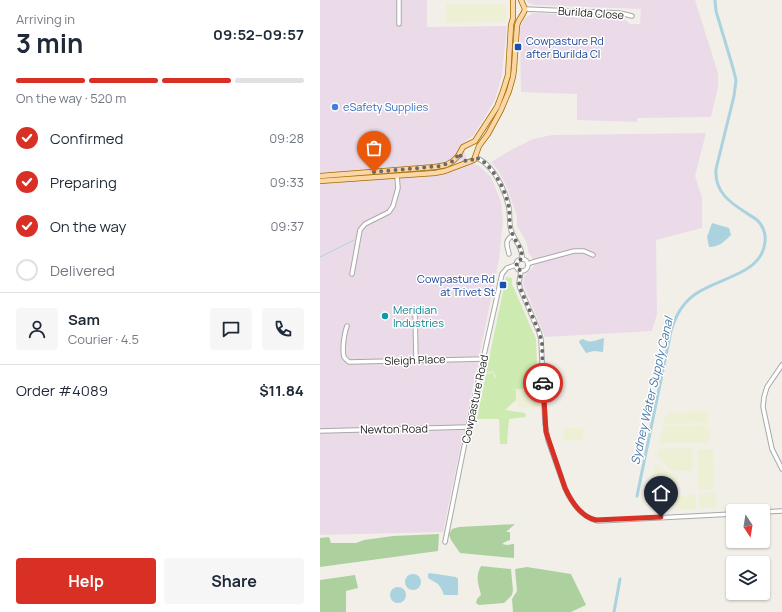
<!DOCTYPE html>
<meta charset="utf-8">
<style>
:root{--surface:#fff;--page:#f6f6f7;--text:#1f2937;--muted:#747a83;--line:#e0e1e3;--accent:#d93025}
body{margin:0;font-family:Manrope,sans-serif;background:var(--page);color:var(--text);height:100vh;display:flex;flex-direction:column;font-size:15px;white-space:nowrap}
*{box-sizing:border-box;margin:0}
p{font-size:13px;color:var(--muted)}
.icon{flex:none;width:22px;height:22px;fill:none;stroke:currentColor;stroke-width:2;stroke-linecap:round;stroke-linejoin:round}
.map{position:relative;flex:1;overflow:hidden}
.side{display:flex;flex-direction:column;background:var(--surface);width:320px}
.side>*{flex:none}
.needle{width:26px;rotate:168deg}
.controls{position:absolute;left:406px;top:504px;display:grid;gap:8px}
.controls a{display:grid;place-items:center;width:44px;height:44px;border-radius:4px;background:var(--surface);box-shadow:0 1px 3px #0004;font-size:20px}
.pin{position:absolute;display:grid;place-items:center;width:34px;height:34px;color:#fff;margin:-41px -17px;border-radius:50% 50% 50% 0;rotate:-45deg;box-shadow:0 0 4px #0007}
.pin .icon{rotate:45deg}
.courier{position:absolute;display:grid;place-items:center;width:40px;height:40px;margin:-20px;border:3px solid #d93025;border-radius:50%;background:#fff;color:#222;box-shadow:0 1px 5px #0007}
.overview em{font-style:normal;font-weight:700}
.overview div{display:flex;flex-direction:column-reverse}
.overview{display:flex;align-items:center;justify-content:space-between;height:68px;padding:0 16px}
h1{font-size:26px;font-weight:700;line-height:30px}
.bar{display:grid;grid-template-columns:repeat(4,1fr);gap:6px 4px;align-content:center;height:48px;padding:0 16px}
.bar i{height:5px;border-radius:3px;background:var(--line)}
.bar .current{background:var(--accent)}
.bar p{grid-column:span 4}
.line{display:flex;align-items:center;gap:10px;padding:0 16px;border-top:1px solid var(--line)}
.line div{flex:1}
.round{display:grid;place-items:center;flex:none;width:42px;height:42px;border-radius:4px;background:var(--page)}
ol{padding:0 16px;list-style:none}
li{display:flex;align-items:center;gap:12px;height:44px}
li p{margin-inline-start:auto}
li .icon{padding:4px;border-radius:50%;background:var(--accent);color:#fff;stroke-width:4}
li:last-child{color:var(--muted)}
li i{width:22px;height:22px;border:2px solid var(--line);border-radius:50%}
.cta{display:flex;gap:8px;margin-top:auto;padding:8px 16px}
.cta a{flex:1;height:46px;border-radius:4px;background:var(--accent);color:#fff;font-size:16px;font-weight:700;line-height:46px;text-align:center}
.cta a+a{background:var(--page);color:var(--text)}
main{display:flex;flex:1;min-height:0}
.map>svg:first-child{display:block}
</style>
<main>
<section class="side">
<div class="overview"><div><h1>3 min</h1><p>Arriving in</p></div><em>09:52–09:57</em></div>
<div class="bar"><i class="current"></i><i class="current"></i><i class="current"></i><i></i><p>On the way · 520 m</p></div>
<ol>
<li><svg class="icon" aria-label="check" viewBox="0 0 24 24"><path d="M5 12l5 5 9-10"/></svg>Confirmed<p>09:28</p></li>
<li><svg class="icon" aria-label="check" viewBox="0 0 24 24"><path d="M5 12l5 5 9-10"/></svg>Preparing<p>09:33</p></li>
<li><svg class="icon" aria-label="check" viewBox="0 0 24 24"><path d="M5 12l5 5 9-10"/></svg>On the way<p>09:37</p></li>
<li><i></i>Delivered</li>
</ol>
<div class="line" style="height:72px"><a class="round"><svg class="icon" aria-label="person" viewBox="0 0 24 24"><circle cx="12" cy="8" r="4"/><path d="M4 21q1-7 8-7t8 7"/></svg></a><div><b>Sam</b><p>Courier · 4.5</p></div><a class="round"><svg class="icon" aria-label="chat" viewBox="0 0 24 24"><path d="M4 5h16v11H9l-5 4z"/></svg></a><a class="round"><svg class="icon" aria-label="phone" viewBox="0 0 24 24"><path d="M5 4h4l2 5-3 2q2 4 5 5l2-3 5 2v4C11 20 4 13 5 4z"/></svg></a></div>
<div class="line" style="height:52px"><div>Order #4089</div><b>$11.84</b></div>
<div class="cta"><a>Help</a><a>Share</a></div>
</section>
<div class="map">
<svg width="462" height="612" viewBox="0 0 462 612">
<rect width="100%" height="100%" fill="#f2efe9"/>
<g fill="#ebdbe8">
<polygon points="0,0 107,0 107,27 187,26 182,75 175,100 154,135 142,144 148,163 158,165 171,177 181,202 183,220 179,260 123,532 0,535"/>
<polygon points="206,0 375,0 398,73 398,87 391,117 317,118 317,122 257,120 257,94 201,92 200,27 203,20 208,16 214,13 296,16 303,18 310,24 320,24 321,9 215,5 209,3"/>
<polygon points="386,133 375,176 382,197 382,228 336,240 337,314 332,331 225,337 203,284 204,276 214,266 212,257 209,254 206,241 197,226 197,216 186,185 179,172 171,162 191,150 213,139 232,135"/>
</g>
<g fill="#eef0d5">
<polygon points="126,4 186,4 185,22 126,23"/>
<polygon points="220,389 221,407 198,408 196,390"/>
<polygon points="388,411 389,421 387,423 343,424 347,413"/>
<polygon points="388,425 390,436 388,443 338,443 344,426"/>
<polygon points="243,428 263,428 263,440 244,441"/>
<polygon points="372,448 373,467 372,471 356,471 351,470 337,456 339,449"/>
<polygon points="377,449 393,449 394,483 393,490 377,490 378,477"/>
<polygon points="335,464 358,477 354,492 329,491"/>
<polygon points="379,493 396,493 397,508 379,508"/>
<polygon points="329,494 351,495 351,510 329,510"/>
<polygon points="376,494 376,509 353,510 353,495 361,496"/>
</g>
<polygon fill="#cdebb0" points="186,277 192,278 192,284 216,339 218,388 188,390 196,390 196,400 185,410 205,413 206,417 189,419 187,444 180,444 179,419 157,419 166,374 173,372 175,378 176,377 173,371 166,373"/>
<g fill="#add19e">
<polygon points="195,524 186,532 190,532 190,540 185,542 182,544 187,545 194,544 194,558 140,553 131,540 129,534 132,529 139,527"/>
<polygon points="119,534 118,551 0,567 0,538 9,537 11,543 36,543 44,540 73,536"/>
<path d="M161 566 191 569 193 590 192 595 184 603 159 605 156 603 157 599 161 595C158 583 155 577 161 566Z"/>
<polygon points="207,567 251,574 266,605 251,612 193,612 192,599 197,591 195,569"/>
<polygon points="35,575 38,588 26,591 26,612 0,612 0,580"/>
</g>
<g fill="#aad3df">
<path d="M392 223 409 228 411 235C404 242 399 247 389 247L387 237Z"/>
<path d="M284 338 283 352 274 351 266 353 259 342 260 340 263 339C270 344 276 340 284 338Z"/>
<polygon points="110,573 136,577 138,579 138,595 124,595 121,588 118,584 108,578 108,574"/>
<circle cx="93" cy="582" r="8"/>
<circle cx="78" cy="595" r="8"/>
</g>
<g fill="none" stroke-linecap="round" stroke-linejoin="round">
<polyline stroke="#aad3df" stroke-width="1" points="0,257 34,240"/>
<g stroke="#aad3df" stroke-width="3">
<path d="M317 496 351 331C355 317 362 304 374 295 396 278 442 275 445 242 446 234 443 225 437 220 417 206 394 197 396 169L414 96 416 80 413 68 396 11 395 0"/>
<polyline points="294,612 300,579"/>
</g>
<g stroke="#a9a9a9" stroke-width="5.5">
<g id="minor">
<polyline points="79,0 79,24"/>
<polyline points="205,9 299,13 304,14 312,16"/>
<path d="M155 157C159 159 163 161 166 164 178 175 186 193 189 208 190 216 189 223 191 230 194 241 203 247 202 259"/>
<path d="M189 254C187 245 184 241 193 235"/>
<circle cx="202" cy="265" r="6"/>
<polyline points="208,264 213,262 254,251 264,251 273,255"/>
<path d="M201 271 199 283 200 288 219 332 221 339 225 424 228 440 245 488C251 502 262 518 278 521L413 514"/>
<polyline points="32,274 40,230 45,224 69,212 73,206 78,188 77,176"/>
<polyline points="95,310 96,360"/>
<path d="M27 326C24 334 22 350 24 357 26 360 27 360 29 362L164 359"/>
<polyline points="462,365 447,387 444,397 443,407 452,449 462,469"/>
<polyline points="0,431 148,427"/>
<polyline points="443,512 462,511"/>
<polyline points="125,542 148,427 182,274 187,268 196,265"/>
</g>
</g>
<g stroke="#a06b00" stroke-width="6">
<g id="major">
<polyline points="0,176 115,167 126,165 133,161 138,156 143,147 155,141 177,107 183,91 188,75 191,25 193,18 193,0"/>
<path d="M0 181 115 173 125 171 154 160 159 146 168 134 181 110 189 91 193 77 194 69 197 26C198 19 204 15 205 9L201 0"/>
</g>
</g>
<use href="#minor" stroke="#fff" stroke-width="3.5"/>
<use href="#major" stroke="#fcd6a4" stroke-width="4.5"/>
</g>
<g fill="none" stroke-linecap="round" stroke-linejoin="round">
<path stroke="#6b6a68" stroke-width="4" stroke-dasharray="0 7.2" d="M54 172 121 166 133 161 140 153C141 162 150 164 155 157 159 159 163 161 166 164 178 175 186 193 189 208 190 216 189 223 191 230 194 241 203 247 202 259L198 260 196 266 198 269 201 271 199 283 200 288 219 332 222 342 223 383"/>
<path stroke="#d93025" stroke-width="5" d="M223 383 226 432 245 488C251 501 261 517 276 520L341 517"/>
</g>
<g fill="#1a4fb4" stroke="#fff" stroke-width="1.5">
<rect x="194" y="43" width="8" height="8" rx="2"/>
<rect x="179" y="281" width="8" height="8" rx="2"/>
</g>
<circle fill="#3f7fe0" stroke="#fff" stroke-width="1.5" cx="15" cy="107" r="4"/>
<circle fill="#0f9aa8" stroke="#fff" stroke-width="1.5" cx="65" cy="316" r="4"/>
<g text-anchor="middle" stroke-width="3" stroke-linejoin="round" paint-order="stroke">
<g font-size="11" fill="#222" stroke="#fff">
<text transform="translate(271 13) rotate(4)" y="4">Burilda Close</text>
<text transform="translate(95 360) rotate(-2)" y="4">Sleigh Place</text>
<text transform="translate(155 399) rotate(-78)" y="4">Cowpasture Road</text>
<text transform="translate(74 429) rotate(-1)" y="4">Newton Road</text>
</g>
<g font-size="11" fill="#164399" stroke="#fff" text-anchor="start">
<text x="206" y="45">Cowpasture Rd<tspan x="206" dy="13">after Burilda Cl</tspan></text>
<text x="175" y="283" text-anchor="end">Cowpasture Rd<tspan x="175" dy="13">at Trivet St</tspan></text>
</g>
<g font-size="11" fill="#366cbe" stroke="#fff" text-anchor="start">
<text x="23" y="111">eSafety Supplies</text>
</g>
<g font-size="11" fill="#0d838f" stroke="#fff" text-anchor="start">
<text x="73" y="314">Meridian<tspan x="73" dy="13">Industries</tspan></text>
</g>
<g font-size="12" font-style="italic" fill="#4a7aab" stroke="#fff">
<text transform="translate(332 391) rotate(-77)" y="4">Sydney Water Supply Canal</text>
</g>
</g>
</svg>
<div class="controls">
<a><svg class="needle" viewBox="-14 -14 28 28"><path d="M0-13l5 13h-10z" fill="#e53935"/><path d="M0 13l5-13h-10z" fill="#747a83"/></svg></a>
<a><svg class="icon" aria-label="layers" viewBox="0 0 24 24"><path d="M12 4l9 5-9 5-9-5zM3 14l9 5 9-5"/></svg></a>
</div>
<div class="pin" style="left:54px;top:172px;background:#ea580c"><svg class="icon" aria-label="bag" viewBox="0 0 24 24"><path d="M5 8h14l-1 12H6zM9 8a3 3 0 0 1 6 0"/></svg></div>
<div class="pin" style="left:341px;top:517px;background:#1f2937"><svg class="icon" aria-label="home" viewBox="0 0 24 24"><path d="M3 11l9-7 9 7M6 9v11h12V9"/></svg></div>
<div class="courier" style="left:223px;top:383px"><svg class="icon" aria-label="car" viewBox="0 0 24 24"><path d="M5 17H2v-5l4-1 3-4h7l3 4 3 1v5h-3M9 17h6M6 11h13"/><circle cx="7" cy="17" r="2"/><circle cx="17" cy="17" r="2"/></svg></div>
</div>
</main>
